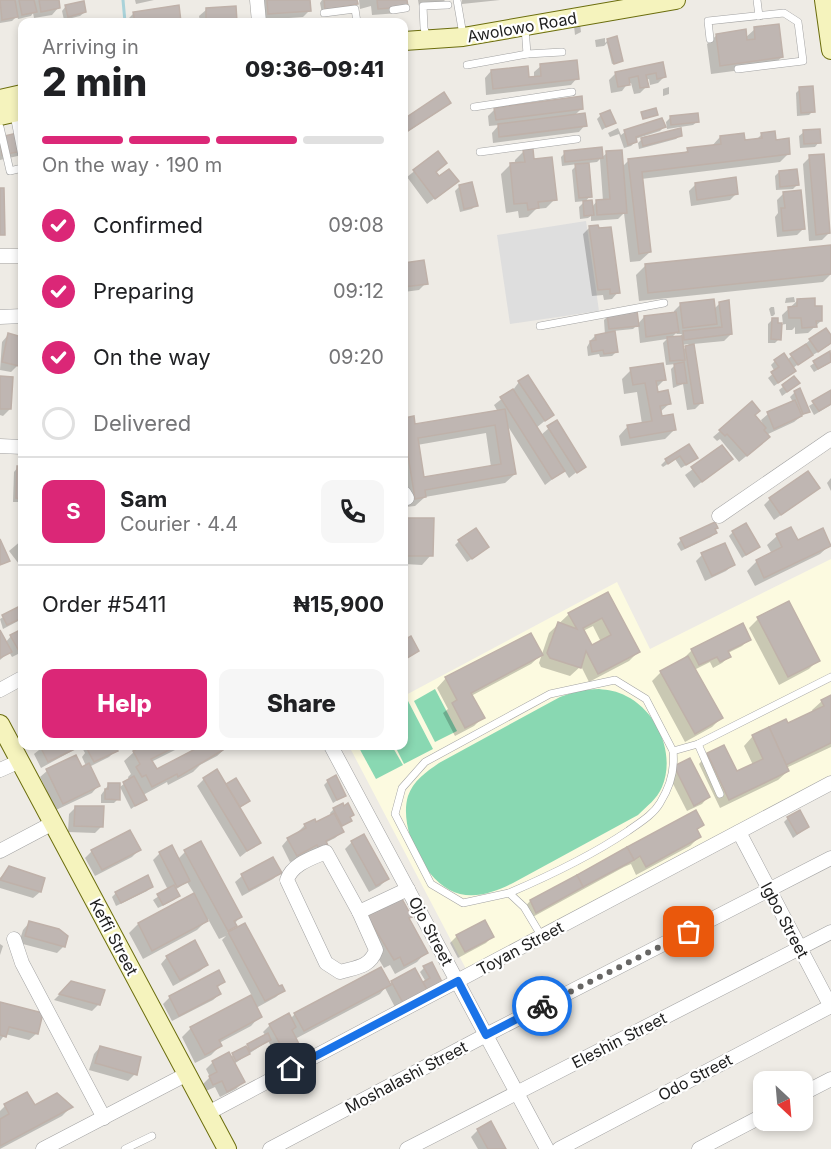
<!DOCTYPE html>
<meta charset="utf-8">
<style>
:root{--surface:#fff;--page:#f6f6f6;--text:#202124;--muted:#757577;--line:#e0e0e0;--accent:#db2777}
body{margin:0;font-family:Inter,sans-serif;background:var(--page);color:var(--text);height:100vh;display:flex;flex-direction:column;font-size:22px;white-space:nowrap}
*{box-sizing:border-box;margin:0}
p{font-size:20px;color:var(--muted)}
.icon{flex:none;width:33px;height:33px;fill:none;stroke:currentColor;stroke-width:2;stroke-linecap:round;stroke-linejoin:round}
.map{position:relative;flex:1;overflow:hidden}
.side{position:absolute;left:18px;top:18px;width:390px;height:732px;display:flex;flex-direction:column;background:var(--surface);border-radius:12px;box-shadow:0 3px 9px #0003}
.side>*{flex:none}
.needle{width:39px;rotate:154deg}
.fabs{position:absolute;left:753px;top:1071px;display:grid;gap:12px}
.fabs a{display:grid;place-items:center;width:60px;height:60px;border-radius:12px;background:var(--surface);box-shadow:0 3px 9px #0003;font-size:30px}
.pin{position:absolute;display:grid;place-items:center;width:51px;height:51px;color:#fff;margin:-26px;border-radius:12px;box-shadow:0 3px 9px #0006}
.courier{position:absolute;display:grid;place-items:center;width:60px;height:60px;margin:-30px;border:4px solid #1a73e8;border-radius:50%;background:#fff;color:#222;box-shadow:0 2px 8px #0007}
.summary em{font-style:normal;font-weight:800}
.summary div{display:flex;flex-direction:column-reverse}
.summary{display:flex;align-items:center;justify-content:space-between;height:102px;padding:0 24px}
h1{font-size:39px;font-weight:800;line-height:45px}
.bar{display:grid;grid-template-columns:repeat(4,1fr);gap:9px 6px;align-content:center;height:72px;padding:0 24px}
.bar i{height:8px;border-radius:4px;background:var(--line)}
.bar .on{background:var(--accent)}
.bar p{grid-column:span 4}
.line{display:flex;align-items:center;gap:15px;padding:0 24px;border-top:2px solid var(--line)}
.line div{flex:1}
.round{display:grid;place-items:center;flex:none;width:63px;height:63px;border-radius:12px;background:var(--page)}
ol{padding:0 24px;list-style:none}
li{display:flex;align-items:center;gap:18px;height:66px}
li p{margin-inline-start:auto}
li .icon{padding:6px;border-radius:50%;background:var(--accent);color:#fff;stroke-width:4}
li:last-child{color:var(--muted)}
li i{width:33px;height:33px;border:3px solid var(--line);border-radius:50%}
.cta{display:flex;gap:12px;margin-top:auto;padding:12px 24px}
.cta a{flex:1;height:69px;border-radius:12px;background:var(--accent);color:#fff;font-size:24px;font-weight:800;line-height:69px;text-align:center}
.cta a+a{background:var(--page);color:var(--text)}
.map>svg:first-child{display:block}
</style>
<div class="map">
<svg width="831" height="1149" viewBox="0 0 831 1149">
<rect width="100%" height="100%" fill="#eeebe5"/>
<polygon fill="#fcfae0" points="831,559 831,775 466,969 349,746 404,746 404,696 617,582 650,649"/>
<g fill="#89d8b2">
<polygon points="435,689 457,731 435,742 414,701"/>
<path d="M599 689C608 690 617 691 626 696 657 711 676 754 662 787 657 799 647 806 638 815L513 883C496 891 479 898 460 894 426 886 398 829 408 796 413 781 426 772 439 763L560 697 580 690Z"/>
<polygon points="407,699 433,749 404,764 395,746 404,746 404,700"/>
<polygon points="358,746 392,746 403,765 376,779"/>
</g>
<polygon fill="#dedede" points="586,221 599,311 510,324 497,235"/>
<g fill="#0003" fill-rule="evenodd">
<polygon points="0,0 57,0 58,8 52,15 34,18 33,13 31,16 18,19 17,16 12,21 0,23"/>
<polygon points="135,0 154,0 136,4"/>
<polygon points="260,0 309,0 310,10 303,17 261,20"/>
<polygon points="322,0 355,0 356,4 352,8 322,13 320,3"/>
<polygon points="359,0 406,0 406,6 399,13 372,15 371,6 360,9"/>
<polygon points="418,0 445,0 442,3 419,6"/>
<polygon points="462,0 500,0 462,4"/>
<polygon points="66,6 85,12 80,16 64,20 62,11"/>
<polygon points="178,7 180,22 128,22 127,20 134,13"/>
<polygon points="234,8 235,22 200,22 199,16 206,10"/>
<polygon points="580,24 581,32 575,35 574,26"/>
<polygon points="755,29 782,57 772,66 711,74 707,44 717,35 745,38"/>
<polygon points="605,38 605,43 608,40 622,61 620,62 612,64 607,43 604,46 596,47 595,40"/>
<polygon points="662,64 664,77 658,83 650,85 649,79 646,80 647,86 640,93 634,94 631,83 628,83 622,91 611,93 609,80 616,73"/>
<polygon points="541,66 577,78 571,85 486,95 485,78 491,71 534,78 534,72"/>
<polygon points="669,87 669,94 663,96 663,89"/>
<polygon points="800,89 813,111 809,115 797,116 796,93"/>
<polygon points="444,94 449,102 442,109 404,134 404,121"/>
<polygon points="582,108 574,116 585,125 579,132 493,143 492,133 499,125 489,126 488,116 495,109"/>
<polygon points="601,115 614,122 602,130 597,119"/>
<polygon points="670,118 698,121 693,125 667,129 666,122"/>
<polygon points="664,127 660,131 635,139 636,141 631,146 624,148 619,134 610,137 608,133 618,128 621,135 625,132"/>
<polygon points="804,132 819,142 815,147 800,148 799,136"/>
<polygon points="22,134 22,155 0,160 0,138"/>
<path d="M762 134 789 153 780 162 641 179 650 252 640 261 630 262 624 213 618 219 591 221V216L588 218 580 219 579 207 585 201 575 202 572 170 578 164 562 166 561 157 565 153 601 158 607 153 622 167 629 160 684 153 688 150 711 147 720 137 744 142 755 141ZM600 159 603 201H597L592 207 585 202 590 196 588 163 597 162Z"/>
<polygon points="681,135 676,139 639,149 638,143 645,136 646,138"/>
<polygon points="524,151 532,161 555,199 546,208 536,209 528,217 519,218 518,211 506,213 501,174 510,165 515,164 515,160"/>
<polygon points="437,153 434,173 450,187 427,204 407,177"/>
<polygon points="810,157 829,233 822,240 809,241 803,164"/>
<polygon points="779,172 797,185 793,189 776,190 775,176"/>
<polygon points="696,184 736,194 730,200 691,206 689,191"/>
<polygon points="460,186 476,205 472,209 460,212 455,191"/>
<polygon points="784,193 804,228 797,235 777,237 775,217 778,213 777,200"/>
<polygon points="590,227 618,292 612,299 604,300 603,295 592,296 583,234"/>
<polygon points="831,259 831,274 823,282 639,301 636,275 646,265"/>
<polygon points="423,261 426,283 419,290 404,292 404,264"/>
<polygon points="794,297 795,302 785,303 786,298"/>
<polygon points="798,300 813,307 821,321 808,333 795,334 795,327 792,330 786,330 786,324 780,325 779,339 775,343 768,343 768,324 773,319 776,324 783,324 782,315"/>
<path d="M720 303 731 334 724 341 693 344 702 402 695 409 687 410 683 384 673 388 671 369 676 364 666 365 663 343 667 339 640 343 638 324 633 329 613 331 617 351 612 356 600 357 599 354 588 356 587 347 591 340 595 336 605 335 604 320 608 316 637 325 644 317 674 314V311L681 304 714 309ZM676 333 677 334H682L679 338H671ZM689 344 682 351V345Z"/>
<polygon points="771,307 774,307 775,314 773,316 771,316 769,309"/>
<polygon points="8,335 22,338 22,361 19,360 18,365 11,372 0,370 2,342"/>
<polygon points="831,338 829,345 813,355 812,354 793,368 794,371 790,375 774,386 768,378 775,372 771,365 775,361 787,360 810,340"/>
<polygon points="829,353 831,362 814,372 810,366"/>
<polygon points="631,370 665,379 656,388 657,394 669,404 659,413 674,430 665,439 621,446 619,436 628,426 642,424 637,392 624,394 622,379"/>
<polygon points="0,378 10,409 3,416 0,415"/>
<polygon points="794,378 794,387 782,396 779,390"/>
<path d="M519 382 552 415 536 428 541 435 556 422 584 466 569 478 564 470 545 485 507 425 515 474 505 483 425 497 415 506 406 507 404 492V420L412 418 414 426 498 412 494 405 513 390ZM486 433 491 467 423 479 417 445Z"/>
<polygon points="795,392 808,411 794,422 766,435 761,444 739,462 720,439 717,441 713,437 720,431 764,427 761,420 768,414 793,402 790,397"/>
<polygon points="831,392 831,405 814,415 809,406"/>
<polygon points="689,446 691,462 681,468 675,459 663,467 661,465 666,460"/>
<polygon points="722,447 731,459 694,488 685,475"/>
<polygon points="18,467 22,467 22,502 13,502 14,472"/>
<polygon points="831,478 831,491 827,483"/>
<polygon points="818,488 774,520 764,505 770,499"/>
<polygon points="404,519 432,520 431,555 422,565 404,564"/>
<polygon points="791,529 797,542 830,545 820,554 755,586 747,571 756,562 772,554 767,545 777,536"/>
<polygon points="714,530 715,533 711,537 681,551 677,544 681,540"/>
<polygon points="733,532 758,547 742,558 729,536"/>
<polygon points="22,540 22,568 9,551"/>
<polygon points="459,541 483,551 467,562 455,545"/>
<polygon points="702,555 733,565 726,571 705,581 696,561"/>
<path d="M608 594 638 652 629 661 589 682 581 666 570 676 541 667 539 663 549 633 569 614ZM593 626 601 642 591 647 583 631Z"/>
<polygon points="788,603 818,660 809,669 779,685 749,628 758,619"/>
<polygon points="22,606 22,619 3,629 0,619"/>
<polygon points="22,630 22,652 12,657 9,652 0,660 0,633 5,643 11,636"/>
<polygon points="749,639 742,646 728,653 729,657 722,663 713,668 710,662 694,670 721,718 712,727 685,742 652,681 661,672 686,658 685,657 692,650"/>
<polygon points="541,655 531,664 471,696 483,717 474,726 455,736 443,713 448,709 437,688 446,678"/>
<polygon points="831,697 831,747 786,768 788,771 778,780 720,808 699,764 708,754 736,773 753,765 744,746 753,736 788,725 813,712 812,710 822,701"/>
<polygon points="44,746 113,746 116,750 109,757 89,767 98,786 92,793 56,810 40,777 47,771 75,757 81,769 86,766 82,757 85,753 81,746 41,768 34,754"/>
<polygon points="146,746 183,746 151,762 156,771 200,748 199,746 227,747 217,756 200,765 193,772 168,785 167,782 143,795 145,799 131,809 120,787 129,780 128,777 131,774 124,761 134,752"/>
<polygon points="675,767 708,797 702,804 687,811 668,774"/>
<polygon points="204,779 226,787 236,780 244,805 239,808 259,842 240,857 197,786"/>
<polygon points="328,781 344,796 333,803 324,785"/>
<polygon points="109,784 118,799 114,803 101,803 101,795"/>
<polygon points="76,807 102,826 95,833 68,832 69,814"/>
<polygon points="334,809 350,821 340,828 342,832 335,838 325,843 314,858 310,851 290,862 282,846 288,839 299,834 298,832 304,826 314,821 316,824 331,816 330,813"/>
<polygon points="696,812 702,824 696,830 699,837 690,846 636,875 631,864 624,867 529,919 524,908 530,901"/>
<polygon points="788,818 808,827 793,838 784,822"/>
<polygon points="352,842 387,879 380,886 369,892 345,849"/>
<polygon points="139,850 132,857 95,876 85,858 92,851"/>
<polygon points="185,852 240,917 227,933 245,925 279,988 283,990 276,997 256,1008 260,1016 251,1026 219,1043 220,1046 211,1055 195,1063 182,1037 191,1028 252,996 222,940 226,936 219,939 208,919 197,930 143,959 129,933 138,924 195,895 187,882 175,890 178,896 174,900 158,908 153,900 168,890 153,860 160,853 178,859"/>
<polygon points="273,859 280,873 273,879 242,896 235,882 242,876"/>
<polygon points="9,868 44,879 40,892 33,898 0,888 0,878"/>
<polygon points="151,886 147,891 116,906 112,897 116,893"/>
<polygon points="368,917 408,919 426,952 417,962 395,974 390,965 384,968 359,926"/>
<polygon points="29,923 64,946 57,953 19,943 23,930"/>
<polygon points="457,936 492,937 486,943 458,958 450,943"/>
<polygon points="0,944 3,946 0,955"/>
<polygon points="167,957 207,965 200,971 173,986 161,964"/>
<polygon points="424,968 440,982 396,1009 385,988 380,994 295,1039 303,1053 296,1060 274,1071 266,1053 272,1048 268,1041 234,1064 243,1082 236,1089 220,1097 215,1087 206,1091 203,1084 210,1077 206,1069 212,1063 229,1054 230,1057 266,1036 263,1032 270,1025 290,1019 295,1014 389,985 392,982 422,985 426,982 420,972"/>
<polygon points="219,972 224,981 217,988 220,994 213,1000 172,1021 163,1004 170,997"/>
<polygon points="72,982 99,1004 92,1011 54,1000"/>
<polygon points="0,1003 41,1014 36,1034 29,1040 5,1034 0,1041"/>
<polygon points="100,1047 135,1074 128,1081 89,1070 94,1054"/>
<polygon points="5,1106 71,1107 62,1116 0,1149 0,1111"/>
<polygon points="478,1130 504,1149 478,1149 471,1137"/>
</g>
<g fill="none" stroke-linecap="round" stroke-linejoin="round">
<polyline stroke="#a9d2d9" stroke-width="3" points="123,0 125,22"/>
</g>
<g fill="#bfb6b2" stroke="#bfb1a9" stroke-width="1.5" fill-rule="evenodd">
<polygon points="0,0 15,0 18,17 2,20"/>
<polygon points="19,0 34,0 37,12 22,15"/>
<polygon points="39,0 59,0 60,8 41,12"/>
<polygon points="267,0 310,0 311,11 268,14"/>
<polygon points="324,0 357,0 358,4 325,10"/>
<polygon points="377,0 407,0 408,7 378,9"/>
<polygon points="84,1 86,12 68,17 65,5"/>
<polygon points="179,5 181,22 135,22 133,12"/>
<polygon points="236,6 237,22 206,22 206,8"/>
<polygon points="779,24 783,57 720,66 716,34 746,29 747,40 755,39 754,27"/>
<polygon points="617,36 623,61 614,64 607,39"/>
<polygon points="577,60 579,79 493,89 491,70 528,66 529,77 541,76 540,64"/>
<polygon points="663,62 666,77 657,79 656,73 646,75 649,87 640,88 638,76 629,78 630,85 618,87 615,72"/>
<polygon points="813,86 815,112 801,113 799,87"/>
<polygon points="444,92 451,103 408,131 404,124 404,119"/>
<polygon points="582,96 583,109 496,120 494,108"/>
<polygon points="656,108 658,115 643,119 641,112"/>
<polygon points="610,110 616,123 606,127 600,114"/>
<polygon points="585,113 587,126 499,137 498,124"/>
<polygon points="698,113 699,122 671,125 670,116"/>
<polygon points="662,118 666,127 636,137 637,142 628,145 624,130"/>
<polygon points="681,128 682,136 643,146 641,138"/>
<polygon points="820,129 821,143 804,144 803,130"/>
<polygon points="775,131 776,140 789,138 790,154 642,172 651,252 639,254 628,159 688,152 687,148 721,144 720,136 744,133 745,140 762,138 761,133"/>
<polygon points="22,132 22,151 2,155 0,137"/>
<polygon points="602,147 603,158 565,162 564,151"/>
<polygon points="533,149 534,159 552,157 557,200 538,202 539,208 528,210 527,203 514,204 510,163 525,162 523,150"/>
<polygon points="622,150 627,213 597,215 596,200 610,199 606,151"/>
<polygon points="438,151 447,163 436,172 439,176 449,169 459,181 435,199 413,170"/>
<polygon points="824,154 830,233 816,235 809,155"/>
<polygon points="589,163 592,197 579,198 575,164"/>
<polygon points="797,169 799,185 780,187 779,171"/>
<polygon points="736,177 738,194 697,200 695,183"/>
<polygon points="472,182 478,206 464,209 459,185"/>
<polygon points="0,188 4,188 5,235 0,235"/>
<polygon points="801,190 805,229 783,231 781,208 785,208 783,192"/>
<polygon points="592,200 594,215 584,216 583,201"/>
<polygon points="598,225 599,228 611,227 620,293 610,294 610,289 598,290 589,226"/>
<polygon points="831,245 831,274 648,293 645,264"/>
<polygon points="424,260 428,284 404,287 404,263"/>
<polygon points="815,298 815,306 822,306 822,321 816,321 817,327 802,328 801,318 789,318 788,307 797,306 797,299"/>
<polygon points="714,299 717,324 683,328 680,303"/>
<polygon points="729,300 732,334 684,340 683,331 722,327 719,302"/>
<polygon points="637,311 639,326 609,329 607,314"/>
<polygon points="676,312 679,332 646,337 644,316"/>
<polygon points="772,318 778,318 778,323 782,323 781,340 771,339"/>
<polygon points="826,328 831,335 831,343 818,352 809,339"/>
<polygon points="615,331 618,352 604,354 603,350 592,352 590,341 596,340 595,335"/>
<polygon points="8,333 22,337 22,353 19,366 2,362"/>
<polygon points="682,336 685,360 670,361 667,337"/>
<polygon points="694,344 703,403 694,404 685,346"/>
<polygon points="806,344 813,355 798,365 790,354"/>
<polygon points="830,351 831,362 818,369 813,361"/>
<polygon points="784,353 796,371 778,383 771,372 779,367 774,360"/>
<polygon points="684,362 687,383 677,384 674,364"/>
<polygon points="663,363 666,380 656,381 658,392 668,390 671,404 660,406 662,416 673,414 676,430 630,438 627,425 652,421 645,383 633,385 630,368"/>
<polygon points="528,375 554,415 545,421 518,381"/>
<polygon points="0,376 13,377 11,409 0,409"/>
<polygon points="794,376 800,383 787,392 782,385"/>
<polygon points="800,388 810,412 803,414 794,391"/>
<polygon points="513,389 565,471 552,479 500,397"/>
<polygon points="831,390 831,404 819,411 812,401"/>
<polygon points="795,400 802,416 774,429 767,412"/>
<polygon points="752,401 760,411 755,415 766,428 764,430 770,437 747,456 727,434 725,436 719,430"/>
<path d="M505 409 516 474 425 490 426 497 415 499 404 430V418L414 416 415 424ZM495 425 501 464 424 477 418 438Z"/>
<polygon points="557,420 586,467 577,473 547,426"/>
<polygon points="689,444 698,458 686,465 680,456 668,464 665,459"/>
<polygon points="722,445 733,459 702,482 691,467"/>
<polygon points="17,466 22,466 22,499 16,498"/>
<polygon points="808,471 820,488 781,515 769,498"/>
<polygon points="404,518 434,518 433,556 404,556"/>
<polygon points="715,522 718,528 715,529 717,533 685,548 680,538"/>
<polygon points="746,523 760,547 746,555 732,531"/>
<polygon points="791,527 798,540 823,528 831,546 764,578 756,560 782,547 776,534"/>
<polygon points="476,528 489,547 472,559 458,540"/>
<polygon points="0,539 10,561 0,565"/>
<polygon points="725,543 735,565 712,576 701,553"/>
<path d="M608 592 640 652 598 674 586 651 581 668 550 658 547 653 558 622 577 629 568 613ZM602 618 611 635 592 645 583 628Z"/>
<polygon points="789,601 820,661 788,677 757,617"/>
<polygon points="22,605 22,618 7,625 2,615"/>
<polygon points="743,623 751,640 728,651 731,657 720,662 717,657 699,665 691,649"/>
<polygon points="22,629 22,650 19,651 10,635"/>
<polygon points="0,630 12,652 0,658"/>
<polygon points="531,633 543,655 471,693 485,718 465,728 452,703 457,700 445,677"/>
<polygon points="411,636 419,651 404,660 404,640"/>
<polygon points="688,656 723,718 695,734 660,671"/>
<polygon points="831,695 831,743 786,765 769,727 786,719 788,723 824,706 821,700"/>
<polygon points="769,727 789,771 729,800 707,753 724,745 737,771 763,759 752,735"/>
<polygon points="40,746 81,746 48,762"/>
<polygon points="91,746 115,746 118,751 94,762 87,749"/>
<polygon points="143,746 177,746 151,759 157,769 201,746 228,747 178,777 177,774 152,787 146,775 142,777 136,767 140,764 133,751"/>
<polygon points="76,755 82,767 89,763 100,786 63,804 46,769"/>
<polygon points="690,758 710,797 694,806 674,766"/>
<polygon points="217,769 261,843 247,851 203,778"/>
<polygon points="336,775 346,796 337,800 327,780"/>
<polygon points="134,776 147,800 135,806 123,782"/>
<polygon points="236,778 250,801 240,807 226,784"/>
<polygon points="108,783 120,783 120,800 105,799 105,789 108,789"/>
<polygon points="343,803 344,806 348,803 354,815 350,817 352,821 342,826 333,808"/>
<polygon points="75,806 104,806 103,827 74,826"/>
<polygon points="696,810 704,825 697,829 701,837 646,867 640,856 634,860 627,847"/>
<polygon points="800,810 809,827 797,834 787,817"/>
<polygon points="334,813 344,832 326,841 329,848 321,852 317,845 297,856 287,838 306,828 304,824 315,819 316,822"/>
<polygon points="130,830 141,850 102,870 91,850"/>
<polygon points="364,834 389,879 376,886 351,841"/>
<polygon points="201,841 242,917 234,921 237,926 228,931 184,850"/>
<polygon points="172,845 190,881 177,887 159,852"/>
<polygon points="627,847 634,860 583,887 577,875"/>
<polygon points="273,857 282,873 249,890 241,874"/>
<polygon points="9,866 45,878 41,892 0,880"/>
<polygon points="148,875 153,887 121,903 115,892"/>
<polygon points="577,875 583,887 536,913 530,900"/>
<polygon points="174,885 180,896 163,905 157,894"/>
<polygon points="194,893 208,921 152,951 138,923"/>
<polygon points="401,897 412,917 409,918 428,953 404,966 400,957 394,960 367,916"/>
<polygon points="485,920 494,937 465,952 456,935"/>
<polygon points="29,921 59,929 68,936 65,947 25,936"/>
<polygon points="245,923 279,986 282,985 285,991 265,1001 228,932"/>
<polygon points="195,940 208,965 180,980 166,956"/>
<polygon points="432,962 442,982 427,990 423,982 430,978 423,966"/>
<polygon points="381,967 391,985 304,1031 294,1013"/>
<polygon points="415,968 427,990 403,1003 391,981"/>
<polygon points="219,970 225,982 217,986 221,994 179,1016 169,996"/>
<polygon points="71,981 105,990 100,1005 59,994"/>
<polygon points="251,995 262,1017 219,1040 222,1046 205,1055 190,1027"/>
<polygon points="0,1002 43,1013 38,1034 9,1027 6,1037 0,1035"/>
<polygon points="289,1013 296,1027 292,1030 304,1054 290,1062 269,1024"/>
<polygon points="268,1033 271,1040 250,1051 247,1044"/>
<polygon points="277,1044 287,1064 279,1068 269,1048"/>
<polygon points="100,1046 141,1057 137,1075 95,1063"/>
<polygon points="246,1046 250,1054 236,1061 232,1053"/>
<polygon points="229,1052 245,1082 227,1092 222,1081 213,1085 209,1076 217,1072 212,1061"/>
<polygon points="27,1092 35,1105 57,1093 73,1107 0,1146 0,1119 9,1114 4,1104"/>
<polygon points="491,1121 506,1149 488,1149 477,1129"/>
</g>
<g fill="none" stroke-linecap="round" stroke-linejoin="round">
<g stroke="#a2a2a2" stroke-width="8">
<g id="lane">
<polyline points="457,0 463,35"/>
<polyline points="757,0 759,16"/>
<polyline points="393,10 406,8"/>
<polyline points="324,13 355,9 357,22"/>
<polyline points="525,27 527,54"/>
<polyline points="427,38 424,28 423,6 448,5"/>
<polyline points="710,39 708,21 784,13 798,22 803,61 738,69"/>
<polyline points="467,65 527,54 562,52"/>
<polyline points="474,107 572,92"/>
<polyline points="14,115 22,156"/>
<polyline points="0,127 10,171 22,168"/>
<polyline points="480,152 577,139"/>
<polyline points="540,326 664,303"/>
<polyline points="698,744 720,794"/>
<path d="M509 893C551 875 591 856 628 831 639 823 653 815 660 803 670 787 675 769 673 751"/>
<polyline points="542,937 524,907 509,893 463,903 431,884 395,814 402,788 425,762 550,694 615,680 646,699 673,751 698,744 831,677"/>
<polyline points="125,1149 152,1136"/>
</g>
</g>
<g stroke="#a2a2a2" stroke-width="15">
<g id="street">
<polyline points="257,0 259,22"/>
<polyline points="0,256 22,256"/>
<polyline points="0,317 22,316"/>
<polyline points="0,446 22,447"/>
<polyline points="404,493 407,498"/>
<polyline points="719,516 831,439"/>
<polyline points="0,690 22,678"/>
<polyline points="331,746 547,1149"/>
<polyline points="0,770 20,761"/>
<polyline points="739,832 831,1007"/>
<polyline points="0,851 53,823"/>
<path d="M326 852 359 912 376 950C370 967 357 967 340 972L326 963 287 880C292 864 312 858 326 852Z"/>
<polyline points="359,912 408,889"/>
<polyline points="14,939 22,963 104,1118"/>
<polyline points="802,1094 831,1079"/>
<polyline points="208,1113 831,783"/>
<polyline points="43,1149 187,1074"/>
<polyline points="270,1149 486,1035 831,858"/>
<polyline points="407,1149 831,932"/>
<polyline points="559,1149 831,1006"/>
<polyline points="699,1149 764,1115"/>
</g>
</g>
<g stroke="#6b6d0d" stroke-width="20">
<g id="secondary">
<polyline points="824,0 831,50"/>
<polyline points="404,41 463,37 676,0"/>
<polyline points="0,99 22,94"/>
<polyline points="0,116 22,111"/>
<polyline points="0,724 227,1149"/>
</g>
</g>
<use href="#lane" stroke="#fff" stroke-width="7"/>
<use href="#street" stroke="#fff" stroke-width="14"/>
<use href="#secondary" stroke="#f5f3bd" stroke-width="18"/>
</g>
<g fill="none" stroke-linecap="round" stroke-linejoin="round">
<polyline stroke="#676664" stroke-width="6" stroke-dasharray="0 10.8" points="542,1006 689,932"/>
<polyline stroke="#1a73e8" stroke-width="8" points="291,1069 458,981 486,1035 542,1006"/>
</g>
<g text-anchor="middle" stroke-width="4.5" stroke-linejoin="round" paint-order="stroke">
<g font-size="16" fill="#1e1e1e" stroke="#fff">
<text transform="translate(522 27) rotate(-10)" y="6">Awolowo Road</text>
<text transform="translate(785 920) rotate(62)" y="6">Igbo Street</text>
<text transform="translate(431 931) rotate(62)" y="6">Ojo Street</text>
<text transform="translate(114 937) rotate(62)" y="6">Keffi Street</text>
<text transform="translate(520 948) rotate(-28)" y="6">Toyan Street</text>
<text transform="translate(619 1040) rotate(-27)" y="6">Eleshin Street</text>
<text transform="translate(406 1077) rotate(-28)" y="6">Moshalashi Street</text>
<text transform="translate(695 1077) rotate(-28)" y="6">Odo Street</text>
</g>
</g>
</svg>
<div class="fabs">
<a><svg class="needle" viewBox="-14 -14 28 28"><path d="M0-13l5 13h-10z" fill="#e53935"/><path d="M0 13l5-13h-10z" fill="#757577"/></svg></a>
</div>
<div class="pin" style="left:689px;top:932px;background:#ea580c"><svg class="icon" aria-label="bag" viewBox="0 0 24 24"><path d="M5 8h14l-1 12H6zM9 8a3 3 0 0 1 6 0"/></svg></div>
<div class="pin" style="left:291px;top:1069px;background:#1f2937"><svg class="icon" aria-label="home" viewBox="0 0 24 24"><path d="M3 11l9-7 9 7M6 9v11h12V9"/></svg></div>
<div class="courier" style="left:542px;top:1006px"><svg class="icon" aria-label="bike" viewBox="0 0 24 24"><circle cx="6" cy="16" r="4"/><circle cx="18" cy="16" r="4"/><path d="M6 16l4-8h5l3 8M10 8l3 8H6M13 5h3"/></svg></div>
<section class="side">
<div class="summary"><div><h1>2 min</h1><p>Arriving in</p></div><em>09:36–09:41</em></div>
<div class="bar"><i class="on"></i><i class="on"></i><i class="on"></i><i></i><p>On the way · 190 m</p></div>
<ol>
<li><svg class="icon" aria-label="check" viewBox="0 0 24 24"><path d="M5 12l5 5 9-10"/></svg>Confirmed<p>09:08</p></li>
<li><svg class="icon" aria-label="check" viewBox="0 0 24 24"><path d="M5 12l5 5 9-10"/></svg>Preparing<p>09:12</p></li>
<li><svg class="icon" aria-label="check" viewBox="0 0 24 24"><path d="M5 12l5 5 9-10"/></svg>On the way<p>09:20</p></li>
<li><i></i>Delivered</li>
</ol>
<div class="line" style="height:108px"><b class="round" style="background:var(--accent);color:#fff">S</b><div><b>Sam</b><p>Courier · 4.4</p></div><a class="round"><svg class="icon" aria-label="phone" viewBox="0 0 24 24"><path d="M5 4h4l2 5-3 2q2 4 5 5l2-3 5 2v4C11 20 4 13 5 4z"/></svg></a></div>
<div class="line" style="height:78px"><div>Order #5411</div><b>₦15,900</b></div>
<div class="cta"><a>Help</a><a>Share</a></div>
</section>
</div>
